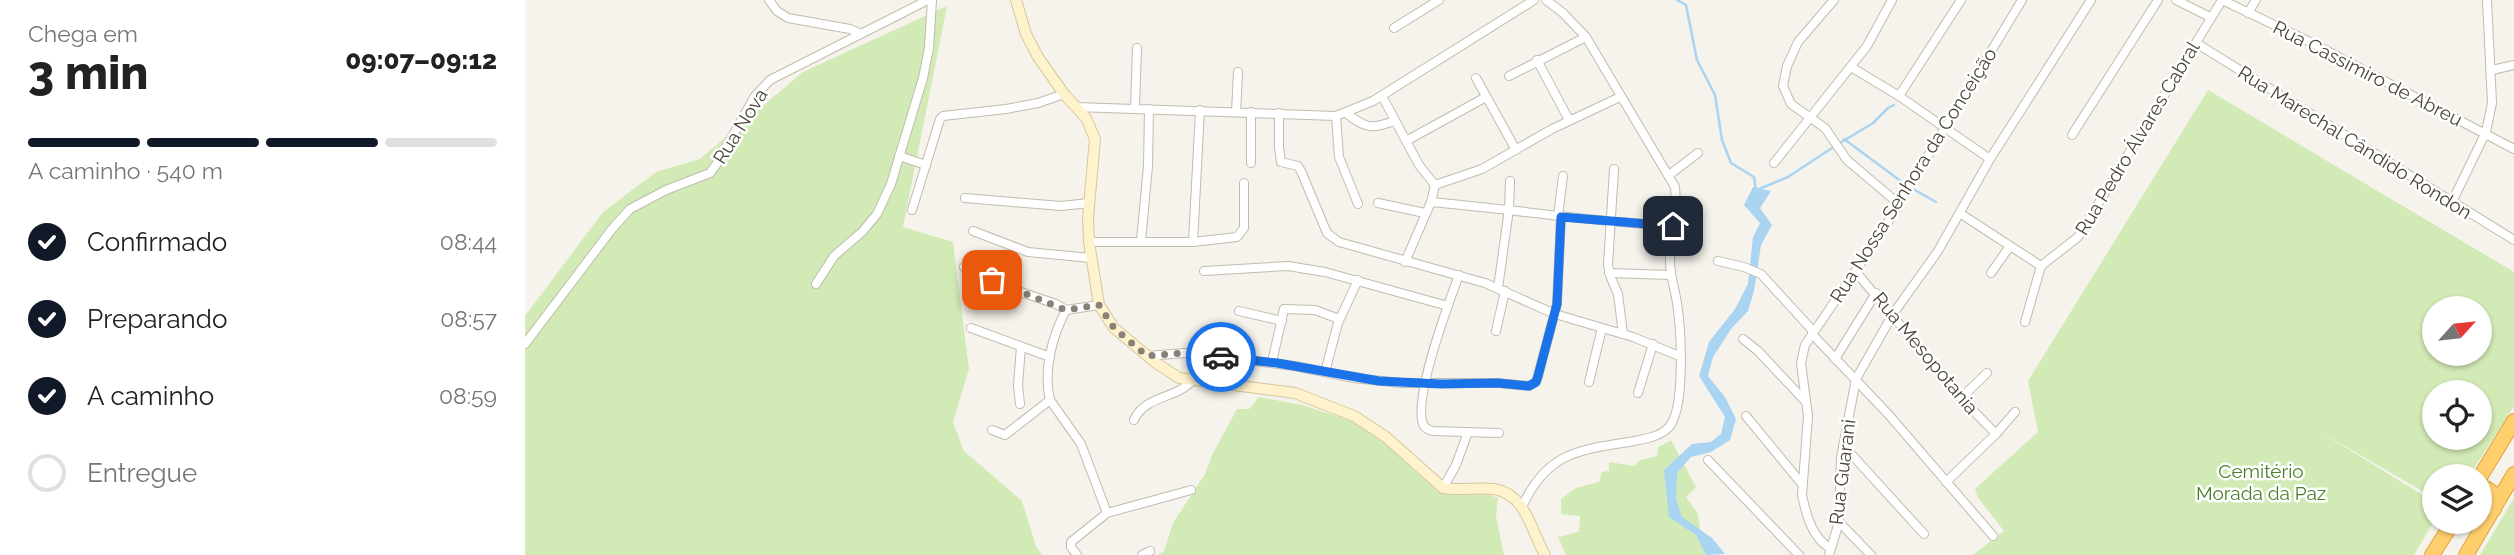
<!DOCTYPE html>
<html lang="pt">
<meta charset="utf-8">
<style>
:root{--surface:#fff;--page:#f2f2f2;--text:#222;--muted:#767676;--line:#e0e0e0;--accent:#111827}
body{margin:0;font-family:Raleway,sans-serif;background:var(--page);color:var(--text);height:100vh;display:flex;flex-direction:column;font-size:26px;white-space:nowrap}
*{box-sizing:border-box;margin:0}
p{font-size:23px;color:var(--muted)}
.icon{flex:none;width:38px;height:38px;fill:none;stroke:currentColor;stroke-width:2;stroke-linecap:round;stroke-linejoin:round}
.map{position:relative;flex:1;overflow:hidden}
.details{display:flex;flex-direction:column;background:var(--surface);width:525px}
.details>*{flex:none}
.needle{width:46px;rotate:63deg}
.buttons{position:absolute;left:1897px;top:296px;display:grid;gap:14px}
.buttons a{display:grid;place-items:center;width:70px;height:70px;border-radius:50%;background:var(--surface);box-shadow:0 2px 5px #0004;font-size:35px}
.pin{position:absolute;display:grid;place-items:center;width:60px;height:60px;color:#fff;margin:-30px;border-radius:14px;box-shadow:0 4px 10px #0006}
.courier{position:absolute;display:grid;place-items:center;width:70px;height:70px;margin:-35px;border:5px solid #1a73e8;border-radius:50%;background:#fff;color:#222;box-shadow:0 2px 9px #0007}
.headline em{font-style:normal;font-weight:800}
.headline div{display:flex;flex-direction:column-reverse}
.headline{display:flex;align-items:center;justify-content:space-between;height:119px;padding:0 28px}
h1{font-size:46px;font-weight:800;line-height:52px}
.bar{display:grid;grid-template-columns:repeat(4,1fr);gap:10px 7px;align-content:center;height:84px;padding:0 28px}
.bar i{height:9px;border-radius:5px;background:var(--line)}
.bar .on{background:var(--accent)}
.bar p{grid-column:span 4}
ol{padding:0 28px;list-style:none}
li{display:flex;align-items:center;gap:21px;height:77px}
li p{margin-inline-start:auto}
li .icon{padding:7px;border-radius:50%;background:var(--accent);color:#fff;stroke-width:4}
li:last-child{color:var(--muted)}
li i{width:38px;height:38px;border:4px solid var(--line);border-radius:50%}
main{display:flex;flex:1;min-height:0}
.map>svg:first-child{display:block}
</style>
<main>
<section class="details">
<div class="headline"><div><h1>3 min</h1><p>Chega em</p></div><em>09:07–09:12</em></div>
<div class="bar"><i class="on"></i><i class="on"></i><i class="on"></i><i></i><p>A caminho · 540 m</p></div>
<ol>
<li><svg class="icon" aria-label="check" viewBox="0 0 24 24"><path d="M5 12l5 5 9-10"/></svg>Confirmado<p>08:44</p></li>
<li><svg class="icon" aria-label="check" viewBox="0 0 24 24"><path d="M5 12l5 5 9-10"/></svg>Preparando<p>08:57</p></li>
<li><svg class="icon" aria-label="check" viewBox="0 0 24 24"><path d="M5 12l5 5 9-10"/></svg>A caminho<p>08:59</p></li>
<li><i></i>Entregue</li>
</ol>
</section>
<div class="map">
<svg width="1989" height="555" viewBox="0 0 1989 555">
<rect width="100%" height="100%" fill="#f6f3ec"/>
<g fill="#d2eab5" fill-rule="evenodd">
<polygon points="422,6 378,227 428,242 444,369 428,422 439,451 497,501 511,546 517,555 0,555 0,316 78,212 131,172 175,159 278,72"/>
<path d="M1683 90 1989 272V406L1944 476H1909V498L1789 428 1909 502V521L1889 555H1448L1479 531 1453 498 1450 489 1513 432 1503 381ZM1909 308H1955V354H1909ZM1909 392H1955V438H1909Z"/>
<polygon points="734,397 777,405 850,428 887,469 908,486 942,486 973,498 971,517 979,555 633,555 639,551 648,523 680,474 687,455 712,409 724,409"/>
<polygon points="1146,440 1171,487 1161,497 1173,514 1177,542 1186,555 1041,555 1033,537 1054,532 1055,516 1036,514 1036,499 1051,488 1074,482 1077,472 1084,471 1084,462 1109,466 1115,460 1132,456 1133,447"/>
<polygon points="1989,498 1989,555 1955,555"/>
</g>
<polygon fill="#a9d4f2" points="1228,187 1246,191 1235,208 1247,225 1236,245 1229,291 1223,311 1206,329 1188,357 1183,376 1200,397 1211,419 1205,440 1186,452 1166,457 1152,473 1151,499 1157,517 1187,538 1200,554 1181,555 1171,535 1144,517 1139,470 1167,444 1186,442 1196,434 1200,417 1174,376 1184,342 1210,309 1223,284 1228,237 1235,223 1219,205"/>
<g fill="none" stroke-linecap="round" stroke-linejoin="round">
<g stroke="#a9d4f2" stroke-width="2.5">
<polyline points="1152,0 1161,5 1172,60 1190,95 1197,140 1206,163 1229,177 1231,191"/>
<polyline points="1319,139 1377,182"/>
<polyline points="1315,143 1348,123 1363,108 1369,105"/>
<polyline points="1234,189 1263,177 1307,148"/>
<polyline points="1388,189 1411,202"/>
</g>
<g stroke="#c2bbae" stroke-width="10">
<g id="street">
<polyline points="244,0 252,11 263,18 325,29 334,33"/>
<polyline points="1309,0 1273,42 1262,66 1258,86 1266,104 1300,128 1322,160 1374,204"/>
<polyline points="1651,0 1685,17"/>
<polyline points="1697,0 1787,43 1989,149"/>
<polyline points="1723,13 1731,0"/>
<polyline points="869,28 914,0"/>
<polyline points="1671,43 1989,240"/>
<polyline points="1012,60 1044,120"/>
<polyline points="1326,67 1374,96 1465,159"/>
<polyline points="1967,70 1989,65"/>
<polyline points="984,76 1061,37"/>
<polyline points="951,78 991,150"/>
<polyline points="857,96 894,165 910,185"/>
<polyline points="1374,96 1436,0"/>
<polyline points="551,107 811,116 848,101 1009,0"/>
<polyline points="610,108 612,48"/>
<polyline points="711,112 713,72"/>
<polyline points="754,113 754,147 756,162 773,166 776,171 802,233 814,242 960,283 1030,314 1108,337 1154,356"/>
<path d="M821 113C842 129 845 129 870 121"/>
<polyline points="811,116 814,157 833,204"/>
<polyline points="1547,135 1633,0"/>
<polyline points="881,141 961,97"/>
<polyline points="374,156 401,165"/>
<polyline points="726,163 726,112"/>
<polyline points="1249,163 1342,46 1367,0"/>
<polyline points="1089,169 1083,265 1086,278 1093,294 1098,334"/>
<polyline points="1144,175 1173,153"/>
<polyline points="910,185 957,169 1027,129 1095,97"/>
<polyline points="440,198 536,206 564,203"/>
<path d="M906 202C987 209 1067 222 1148 226"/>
<polyline points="1927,202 1961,132 1967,103 1962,0"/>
<polyline points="853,203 900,213"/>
<polyline points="387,210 415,119 418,116 481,109 513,103 539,94"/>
<polyline points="1436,214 1516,266"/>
<polyline points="1033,216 1038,176"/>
<polyline points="448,231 503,252 566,258"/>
<polyline points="616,241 623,166 624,109"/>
<polyline points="564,242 668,242 712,237 719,228 719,183"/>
<polyline points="668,242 675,110"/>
<polyline points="1193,261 1219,267 1236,274 1288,331"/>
<polyline points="880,262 906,202 910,185"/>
<polyline points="1516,266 1553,237 1697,0"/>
<polyline points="439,267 481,287 531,304 541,310 574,305"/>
<polyline points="679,271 763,266 800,272 923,306"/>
<polyline points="1331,272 1436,398 1471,434"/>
<polyline points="1084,273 1146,275"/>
<polyline points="1466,273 1485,246"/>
<path d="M934 275C924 302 886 403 899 426 902 430 904 430 908 431L974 433"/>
<polyline points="291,284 309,256 337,232 352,214 366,184 398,78 404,48 407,0"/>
<polyline points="973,288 984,209 985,181"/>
<path d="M541 310C527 337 518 370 525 400L556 444 582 513"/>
<polyline points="714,311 757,321"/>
<polyline points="1500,322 1516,266"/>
<polyline points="446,328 525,357"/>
<polyline points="971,331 980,291"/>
<polyline points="1287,334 1364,415 1468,536"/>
<polyline points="1218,339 1233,351 1280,401"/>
<polyline points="0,344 87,229 105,209 141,190 185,173 191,165 230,96 245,80 403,0"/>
<polyline points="622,356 660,353 681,355 770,366 829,378 876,383 973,383 1004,386 1011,382 1013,376 1032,304 1036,217"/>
<polyline points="1310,359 1351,293"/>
<polyline points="747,362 759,309 790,310 814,319"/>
<polyline points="800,372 813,323 833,280"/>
<polyline points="1064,382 1077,328"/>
<polyline points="1113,393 1128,344"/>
<polyline points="1436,398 1462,373"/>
<polyline points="495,404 493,385 496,347"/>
<polyline points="1221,416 1277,484"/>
<path d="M609 420C620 395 652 399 668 380"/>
<polyline points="467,430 480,435 525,400"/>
<polyline points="1318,445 1399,534"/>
<polyline points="1183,460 1274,555"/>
<polyline points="1421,482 1471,434 1490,412"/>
<polyline points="918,488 931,465 943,432"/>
<path d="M997 507C1021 454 1051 450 1104 442 1117 439 1133 438 1143 428 1161 411 1156 328 1152 303 1150 289 1145 276 1145 261 1145 237 1153 212 1150 187L1061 37 1038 13 1021 0"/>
<polyline points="1314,522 1346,555"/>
<path d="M1305 548C1287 538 1281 514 1277 495L1283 416 1276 363 1280 345 1357 232 1497 0"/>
<polyline points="552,555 546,547 546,542 582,513 666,490"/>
<polyline points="617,555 625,551"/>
<polyline points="1304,555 1314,522 1316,458 1331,379 1368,314 1413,251 1465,159 1566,0"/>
</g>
</g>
<g stroke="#d6c79b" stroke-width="12">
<path id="secondary" d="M491 0 501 34 513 57 539 94 561 118 570 139 563 218 564 242 574 305 589 328 631 363 654 378 770 393 829 416 861 437 918 488C935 491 951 487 968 489 1001 493 1006 531 1020 555"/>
</g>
<g stroke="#e0a43c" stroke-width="16">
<g id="highway">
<polyline points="1955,477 1989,421"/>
<polyline points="1955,488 1961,488 1969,494 1969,509"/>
<polyline points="1907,555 1928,522"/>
<polyline points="1941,555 1989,474"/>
</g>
</g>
<use href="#street" stroke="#fff" stroke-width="8"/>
<use href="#secondary" stroke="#fff3cd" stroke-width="10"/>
<use href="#highway" stroke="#ffcf6e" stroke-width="14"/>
</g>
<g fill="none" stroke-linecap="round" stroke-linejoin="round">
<polyline stroke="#878178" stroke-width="7" stroke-dasharray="0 12.6" points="467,280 541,310 574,305 589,328 622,356 660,353 696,357"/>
<polyline stroke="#1a73e8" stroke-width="9" points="696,357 752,363 854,381 916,384 973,383 1004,386 1011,382 1013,376 1032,304 1036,217 1148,226"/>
</g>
<g text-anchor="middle" stroke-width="5" stroke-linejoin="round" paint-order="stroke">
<g font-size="19" fill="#4b4439" stroke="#fff">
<text transform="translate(1843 73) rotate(27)" y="7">Rua Cassimiro de Abreu</text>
<text transform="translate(215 126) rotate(-58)" y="7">Rua Nova</text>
<text transform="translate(1612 138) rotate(-59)" y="7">Rua Pedro Álvares Cabral</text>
<text transform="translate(1830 142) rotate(32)" y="7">Rua Marechal Cândido Rondon</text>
<text transform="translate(1388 175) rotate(-58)" y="7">Rua Nossa Senhora da Conceição</text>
<text transform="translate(1401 353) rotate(50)" y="7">Rua Mesopotania</text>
<text transform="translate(1317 472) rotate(-83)" y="7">Rua Guarani</text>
</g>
<g font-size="19" fill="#4a7f2a" stroke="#fff">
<text x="1736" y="478">Cemitério<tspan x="1736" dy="22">Morada da Paz</tspan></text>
</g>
</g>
</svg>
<div class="buttons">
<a><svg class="needle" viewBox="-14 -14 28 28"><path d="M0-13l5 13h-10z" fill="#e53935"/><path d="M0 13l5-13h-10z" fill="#767676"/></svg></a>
<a><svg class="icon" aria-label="locate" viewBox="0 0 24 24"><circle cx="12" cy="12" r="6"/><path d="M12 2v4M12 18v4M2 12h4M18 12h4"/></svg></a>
<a><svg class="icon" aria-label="layers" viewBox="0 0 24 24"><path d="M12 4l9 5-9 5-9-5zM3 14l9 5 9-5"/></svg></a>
</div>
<div class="pin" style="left:467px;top:280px;background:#ea580c"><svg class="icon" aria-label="bag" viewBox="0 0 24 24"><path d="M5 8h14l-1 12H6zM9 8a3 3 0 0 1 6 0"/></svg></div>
<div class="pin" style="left:1148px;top:226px;background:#1f2937"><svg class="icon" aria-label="home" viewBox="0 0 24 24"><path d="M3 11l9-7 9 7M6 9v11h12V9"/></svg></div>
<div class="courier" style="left:696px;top:357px"><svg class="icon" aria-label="car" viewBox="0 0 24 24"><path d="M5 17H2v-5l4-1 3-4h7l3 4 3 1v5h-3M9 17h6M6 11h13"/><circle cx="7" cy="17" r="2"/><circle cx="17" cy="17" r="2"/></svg></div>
</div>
</main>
